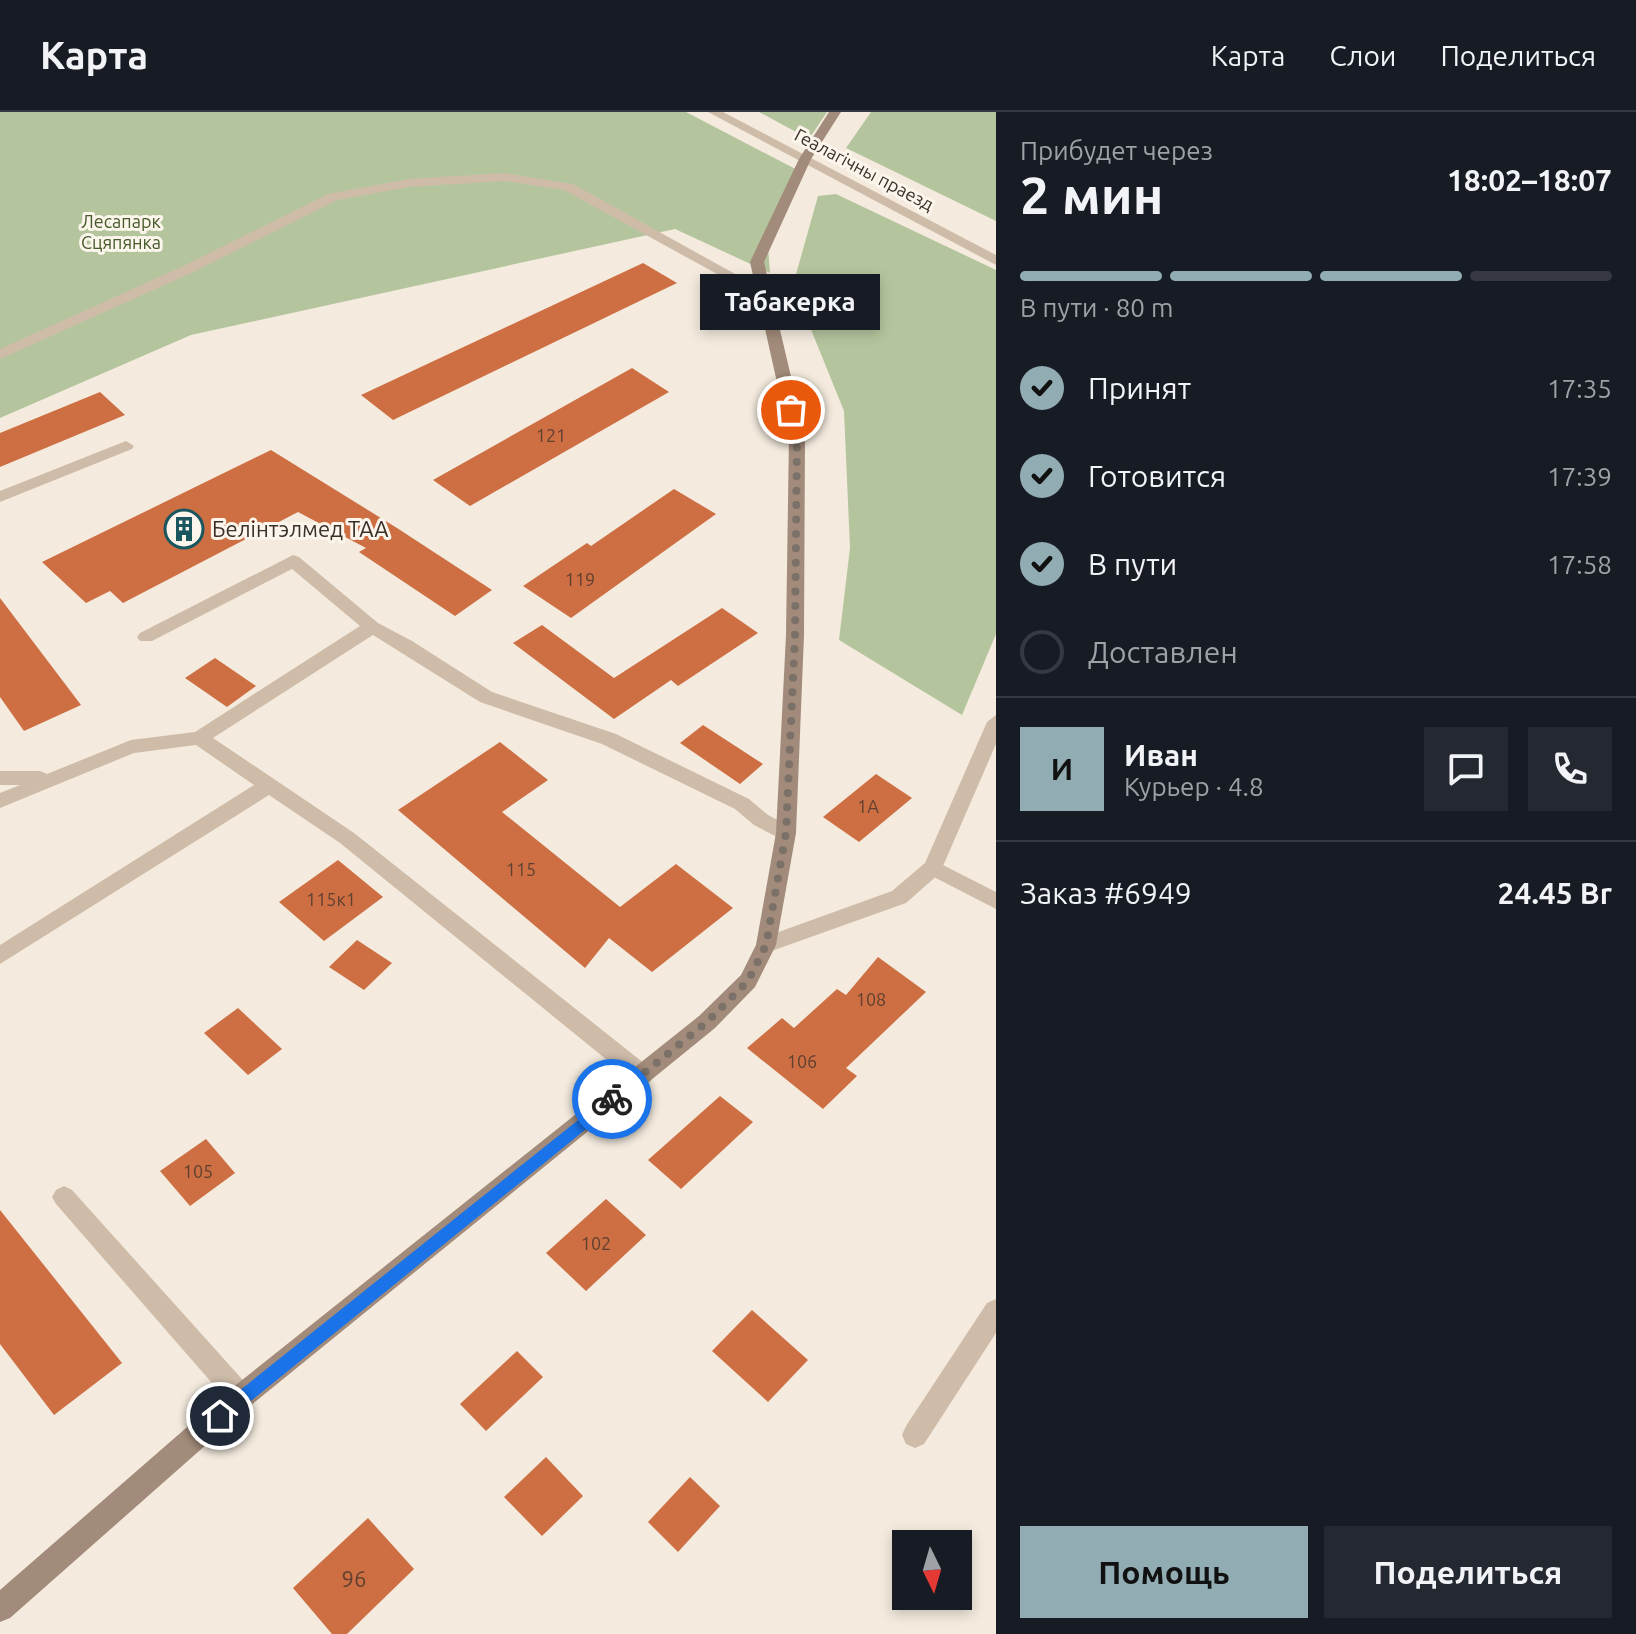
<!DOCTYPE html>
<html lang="ru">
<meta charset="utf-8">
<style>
:root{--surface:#171b24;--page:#242831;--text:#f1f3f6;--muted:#9ea1a6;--line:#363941;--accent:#91acb2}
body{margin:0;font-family:Ubuntu,sans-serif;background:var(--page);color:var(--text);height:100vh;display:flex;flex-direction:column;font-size:30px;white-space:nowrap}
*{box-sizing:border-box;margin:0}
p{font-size:26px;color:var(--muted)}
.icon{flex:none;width:44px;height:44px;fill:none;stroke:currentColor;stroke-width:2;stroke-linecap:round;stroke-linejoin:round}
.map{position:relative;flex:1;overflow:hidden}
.sheet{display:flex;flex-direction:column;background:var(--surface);width:640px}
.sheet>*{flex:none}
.needle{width:52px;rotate:175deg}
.controls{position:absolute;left:892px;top:1418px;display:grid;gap:16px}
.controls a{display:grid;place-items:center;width:80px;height:80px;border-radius:0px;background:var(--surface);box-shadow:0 4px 12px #0003;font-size:40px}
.pin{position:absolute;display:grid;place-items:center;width:68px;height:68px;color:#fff;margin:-34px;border:4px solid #fff;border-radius:50%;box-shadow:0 2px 8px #0007}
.courier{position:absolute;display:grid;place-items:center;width:80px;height:80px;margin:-40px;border:6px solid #1a73e8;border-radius:50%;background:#fff;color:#222;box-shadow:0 2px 10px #0007}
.bubble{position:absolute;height:56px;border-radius:0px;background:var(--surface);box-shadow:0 4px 12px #0003;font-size:26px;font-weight:600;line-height:56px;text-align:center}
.overview em{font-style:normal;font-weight:600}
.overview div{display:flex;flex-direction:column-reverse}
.overview{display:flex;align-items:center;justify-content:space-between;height:136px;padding:0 24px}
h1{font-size:52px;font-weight:600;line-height:60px}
.bar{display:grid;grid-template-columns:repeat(4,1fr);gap:12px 8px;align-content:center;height:96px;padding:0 24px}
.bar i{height:10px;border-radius:6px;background:var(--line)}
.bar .selected{background:var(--accent)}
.bar p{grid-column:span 4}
.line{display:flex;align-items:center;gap:20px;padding:0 24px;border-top:2px solid var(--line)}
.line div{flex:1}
.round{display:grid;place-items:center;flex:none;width:84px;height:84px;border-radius:0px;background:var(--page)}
ol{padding:0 24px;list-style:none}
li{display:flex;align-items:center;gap:24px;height:88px}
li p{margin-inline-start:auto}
li .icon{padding:8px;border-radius:50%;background:var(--accent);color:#111;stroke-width:4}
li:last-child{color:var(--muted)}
li i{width:44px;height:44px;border:4px solid var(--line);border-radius:50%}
.action{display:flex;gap:16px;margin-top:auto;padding:16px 24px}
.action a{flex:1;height:92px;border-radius:0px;background:var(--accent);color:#111;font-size:32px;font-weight:600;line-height:92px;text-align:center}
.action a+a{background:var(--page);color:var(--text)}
header{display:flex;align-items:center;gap:48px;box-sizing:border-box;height:112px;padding:0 40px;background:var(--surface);border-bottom:2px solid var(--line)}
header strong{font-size:38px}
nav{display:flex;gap:44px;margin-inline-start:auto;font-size:28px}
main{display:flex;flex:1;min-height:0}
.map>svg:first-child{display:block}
</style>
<header>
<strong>Карта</strong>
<nav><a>Карта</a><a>Слои</a><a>Поделиться</a></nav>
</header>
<main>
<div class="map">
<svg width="996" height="1522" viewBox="0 0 996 1522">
<rect width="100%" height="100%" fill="#f4ebde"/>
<g fill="#b4c59d">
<polygon points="0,0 686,0 803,61 768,134 770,161 675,117 191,223 0,306"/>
<polygon points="759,0 827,0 809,27"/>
<polygon points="871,0 996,0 996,109 846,36"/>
<polygon points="836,82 996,158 996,522 962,603 839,528 850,436 844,299 793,173 818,84"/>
</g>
<g fill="#ce6f43">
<polygon points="643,151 677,171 393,308 361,283"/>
<polygon points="632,256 669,280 470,394 433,368"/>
<polygon points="100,280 125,303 0,355 0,321"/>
<polygon points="271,338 397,416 492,478 455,504 359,440 366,436 298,400 123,491 110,479 86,491 42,450"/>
<polygon points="674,377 716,402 571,506 523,474 587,431 591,434"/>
<polygon points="0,486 81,593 24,619 0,585"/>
<polygon points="722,496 758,521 678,574 671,568 614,607 513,531 542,513 614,566"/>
<polygon points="215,546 256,574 227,595 185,566"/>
<polygon points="703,613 763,652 740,672 680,631"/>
<polygon points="500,630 548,668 502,700 620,795 676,752 733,796 652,860 609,826 585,856 398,698"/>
<polygon points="876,662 912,686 859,730 823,705"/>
<polygon points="338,748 383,785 324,829 279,790"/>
<polygon points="357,828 392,851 364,878 329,855"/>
<polygon points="878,845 926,880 846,956 857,964 823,997 747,936 782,906 794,916 837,877 846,883"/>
<polygon points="238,896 282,937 248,963 204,921"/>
<polygon points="720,984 753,1010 681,1077 648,1048"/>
<polygon points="206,1027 235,1061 190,1094 160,1059"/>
<polygon points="606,1087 646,1123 586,1179 546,1141"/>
<polygon points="0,1098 122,1251 54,1303 0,1232"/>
<polygon points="752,1198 808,1248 768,1290 712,1239"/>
<polygon points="517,1239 543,1265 486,1319 460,1292"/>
<polygon points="546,1345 583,1384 542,1424 504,1385"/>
<polygon points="690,1365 720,1394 678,1440 648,1410"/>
<polygon points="368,1406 414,1457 347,1522 332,1522 293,1476"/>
</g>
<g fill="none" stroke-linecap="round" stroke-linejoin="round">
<g fill="#cebca9" fill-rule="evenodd">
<polygon points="504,61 573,72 771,182 764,186 759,185 564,78 504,69 409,75 337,88 189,162 0,247 0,237 179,156 328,82 409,67"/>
<polygon points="126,329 134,334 132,337 0,390 0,379"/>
<polygon points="293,443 299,445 378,511 412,529 492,580 616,622 749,687 768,703 793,716 796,721 793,726 779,726 754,713 735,697 602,632 480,590 373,523 213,626 354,721 650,956 653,963 650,970 642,972 634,970 340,731 269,683 0,852 0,833 254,673 196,633 134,641 0,696 0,681 20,673 0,673 0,659 40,659 47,662 131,628 195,620 360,514 292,457 152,529 140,529 137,525 140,521"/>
<polygon points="933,748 996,780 996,797 926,761 923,756 926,751"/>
<polygon points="64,1074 72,1078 250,1276 254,1285 250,1294 241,1297 232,1294 56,1092 52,1085 56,1078"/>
<polygon points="996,1187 996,1221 924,1332 915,1336 906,1332 902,1323 906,1314 987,1191"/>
</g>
<g fill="#cebca9" fill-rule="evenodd">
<polygon points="708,0 723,0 996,143 996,153"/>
<polygon points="996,603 996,632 940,761 906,791 766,841 759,839 756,833 759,827 892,779 925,751 987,610"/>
</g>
<polygon fill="#a28b7a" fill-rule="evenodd" points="829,0 841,0 811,47 764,150 805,324 804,523 796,721 776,833 755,875 715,916 250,1294 10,1506 0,1510 0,1478 232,1276 699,904 741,863 756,833 776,721 786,523 789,324 750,150 799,47"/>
</g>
<polygon fill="#1a73e8" points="612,981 619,987 617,992 225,1310 220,1313 214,1310 211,1304 214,1299"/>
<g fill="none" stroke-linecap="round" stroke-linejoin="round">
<polyline stroke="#7b7168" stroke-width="8" stroke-dasharray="0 14.4" points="612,987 707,910 748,869 766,833 786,721 795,523 797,324 791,298"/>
</g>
<defs>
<g id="building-ring" transform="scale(2)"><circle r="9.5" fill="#fbf5eb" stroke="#1b565f" stroke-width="1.5"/><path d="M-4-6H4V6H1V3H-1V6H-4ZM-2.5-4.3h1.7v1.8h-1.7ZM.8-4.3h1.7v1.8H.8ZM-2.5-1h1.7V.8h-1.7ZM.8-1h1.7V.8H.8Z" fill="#1b565f"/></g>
</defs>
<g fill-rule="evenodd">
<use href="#building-ring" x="184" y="417"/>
</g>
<g text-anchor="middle" stroke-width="6" stroke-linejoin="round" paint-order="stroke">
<g font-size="18" fill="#3a3029" stroke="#fbf5eb">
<text transform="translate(864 58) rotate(28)" y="6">Геалагічны праезд</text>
</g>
<g font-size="18" fill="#465a2b" stroke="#fbf5eb">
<text x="121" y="116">Лесапарк<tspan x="121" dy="21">Сцяпянка</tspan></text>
</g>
<g font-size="18" fill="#5f4030">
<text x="551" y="330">121</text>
<text x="580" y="474">119</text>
<text x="868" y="701">1А</text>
<text x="521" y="764">115</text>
<text x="331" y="794">115к1</text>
<text x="871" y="894">108</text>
<text x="802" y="956">106</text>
<text x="198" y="1066">105</text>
<text x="596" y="1138">102</text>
</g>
<g font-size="22" fill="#3a3029" stroke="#fbf5eb" text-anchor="start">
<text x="212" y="425">Белінтэлмед ТАА</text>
</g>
<g font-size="22" fill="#5f4030">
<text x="354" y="1475">96</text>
</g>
</g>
</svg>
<div class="controls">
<a><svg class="needle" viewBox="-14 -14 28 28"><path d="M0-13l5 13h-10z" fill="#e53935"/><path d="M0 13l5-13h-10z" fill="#9ea1a6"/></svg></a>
</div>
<div class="pin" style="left:791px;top:298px;background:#ea580c"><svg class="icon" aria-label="bag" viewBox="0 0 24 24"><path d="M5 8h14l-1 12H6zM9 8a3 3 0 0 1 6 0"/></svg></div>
<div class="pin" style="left:220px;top:1304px;background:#1f2937"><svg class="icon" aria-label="home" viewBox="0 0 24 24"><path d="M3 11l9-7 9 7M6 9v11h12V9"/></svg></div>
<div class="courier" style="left:612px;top:987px"><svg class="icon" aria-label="bike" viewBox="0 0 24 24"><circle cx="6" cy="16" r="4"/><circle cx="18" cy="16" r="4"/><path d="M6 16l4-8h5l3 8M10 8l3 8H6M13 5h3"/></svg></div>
<div class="bubble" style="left:700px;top:162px;width:180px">Табакерка</div>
</div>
<section class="sheet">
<div class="overview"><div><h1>2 мин</h1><p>Прибудет через</p></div><em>18:02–18:07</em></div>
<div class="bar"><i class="selected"></i><i class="selected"></i><i class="selected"></i><i></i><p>В пути · 80 m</p></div>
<ol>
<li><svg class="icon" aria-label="check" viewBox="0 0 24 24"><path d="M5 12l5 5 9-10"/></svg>Принят<p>17:35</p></li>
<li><svg class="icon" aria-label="check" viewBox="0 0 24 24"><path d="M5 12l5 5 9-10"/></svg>Готовится<p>17:39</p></li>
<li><svg class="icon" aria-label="check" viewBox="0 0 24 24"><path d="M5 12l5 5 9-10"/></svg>В пути<p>17:58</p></li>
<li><i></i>Доставлен</li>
</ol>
<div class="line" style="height:144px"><b class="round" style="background:var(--accent);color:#111">И</b><div><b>Иван</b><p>Курьер · 4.8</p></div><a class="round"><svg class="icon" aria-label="chat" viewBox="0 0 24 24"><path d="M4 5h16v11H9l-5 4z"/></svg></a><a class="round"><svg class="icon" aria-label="phone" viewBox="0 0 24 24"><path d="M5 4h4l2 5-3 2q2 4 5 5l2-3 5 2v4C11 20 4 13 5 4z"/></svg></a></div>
<div class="line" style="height:104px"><div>Заказ #6949</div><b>24.45 Br</b></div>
<div class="action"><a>Помощь</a><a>Поделиться</a></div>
</section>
</main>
